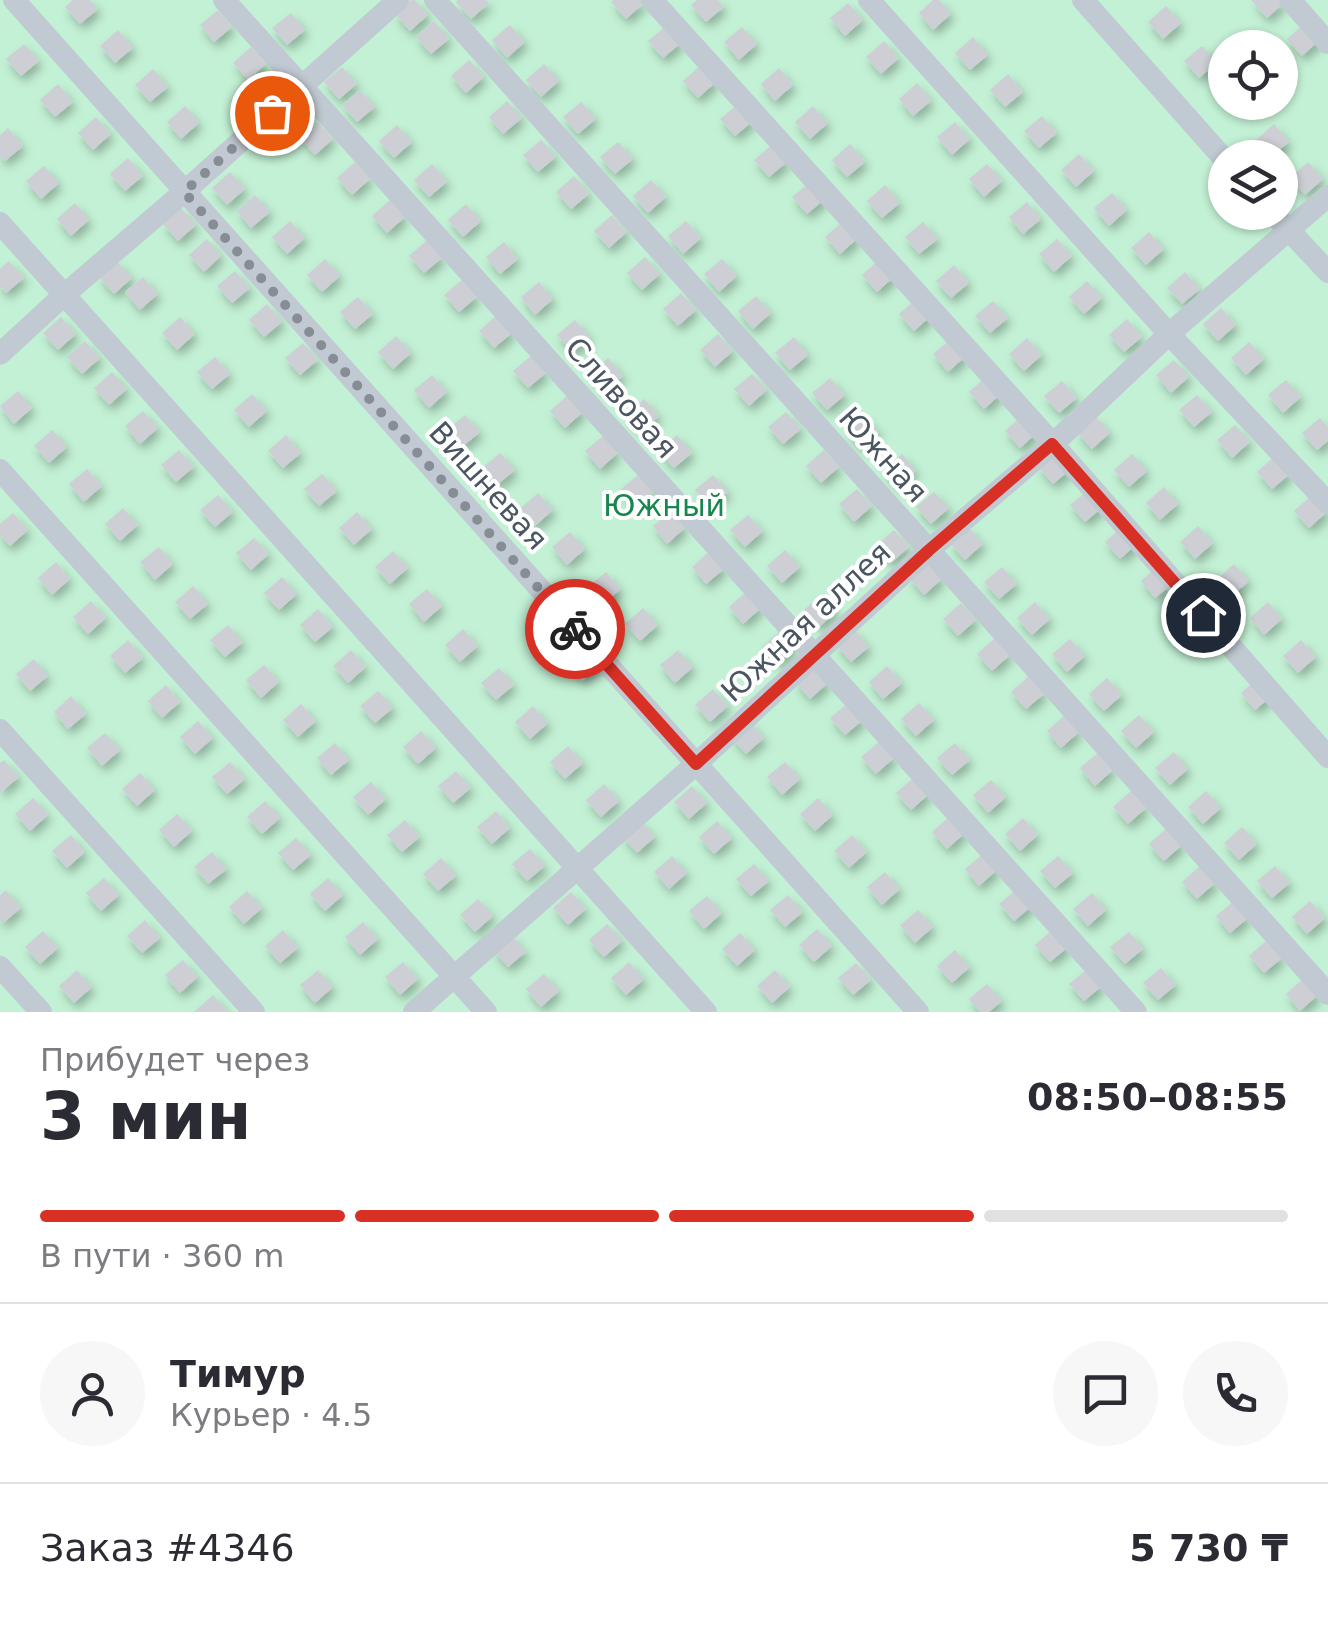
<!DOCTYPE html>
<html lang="ru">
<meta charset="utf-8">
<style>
:root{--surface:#fff;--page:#f7f7f7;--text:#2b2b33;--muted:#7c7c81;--line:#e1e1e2;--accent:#d93025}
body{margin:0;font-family:"DejaVu Sans",sans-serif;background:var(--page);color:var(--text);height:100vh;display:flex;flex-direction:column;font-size:38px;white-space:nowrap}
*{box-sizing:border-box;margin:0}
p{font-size:32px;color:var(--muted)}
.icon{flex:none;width:55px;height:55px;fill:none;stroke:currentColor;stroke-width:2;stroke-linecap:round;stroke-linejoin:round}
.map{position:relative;height:1012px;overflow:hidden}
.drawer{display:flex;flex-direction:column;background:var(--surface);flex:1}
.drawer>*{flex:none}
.buttons{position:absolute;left:1208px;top:30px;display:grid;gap:20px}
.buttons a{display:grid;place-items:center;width:90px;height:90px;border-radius:50%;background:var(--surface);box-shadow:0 2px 8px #0004;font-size:50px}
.pin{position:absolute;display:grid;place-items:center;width:85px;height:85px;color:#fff;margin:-42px;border:5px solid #fff;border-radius:50%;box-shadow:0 2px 10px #0007}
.courier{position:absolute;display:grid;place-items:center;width:100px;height:100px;margin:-50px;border:8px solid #d93025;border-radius:50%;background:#fff;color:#222;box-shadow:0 2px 12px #0007}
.summary em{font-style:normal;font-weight:700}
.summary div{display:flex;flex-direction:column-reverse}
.summary{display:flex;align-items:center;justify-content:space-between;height:170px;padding:0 40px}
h1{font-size:65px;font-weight:700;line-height:75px}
.bar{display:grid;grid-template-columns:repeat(4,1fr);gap:15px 10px;align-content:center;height:120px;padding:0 40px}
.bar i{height:12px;border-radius:8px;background:var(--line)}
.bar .on{background:var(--accent)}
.bar p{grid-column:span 4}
.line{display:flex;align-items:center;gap:25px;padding:0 40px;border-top:2px solid var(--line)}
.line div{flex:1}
.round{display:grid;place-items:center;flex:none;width:105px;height:105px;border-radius:52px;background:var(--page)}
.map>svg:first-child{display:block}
</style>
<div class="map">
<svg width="1328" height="1012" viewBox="0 0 1328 1012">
<defs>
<filter id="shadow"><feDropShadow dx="3.5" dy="6" stdDeviation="5" flood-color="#0004"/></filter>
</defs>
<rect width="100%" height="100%" fill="#f5f3f3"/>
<path fill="#c3f1d5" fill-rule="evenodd" d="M0 0H1328V1012H0ZM1225 48H1280V102H1225ZM1225 158H1280V212H1225Z"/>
<g fill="#cdcfd5" filter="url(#shadow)">
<polygon points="73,0 90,0 98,9 80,24 65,7"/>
<polygon points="411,0 415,0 428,15 410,31 395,14"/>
<polygon points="458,0 486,0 489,3 471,19 456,2"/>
<polygon points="613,0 641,0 644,3 626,19 611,2"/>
<polygon points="697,0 718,0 724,7 706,22 691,5"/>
<polygon points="933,0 939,0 951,14 933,30 919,13"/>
<polygon points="1251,0 1283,0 1285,2 1267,18"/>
<polygon points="848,3 863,20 845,36 830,18"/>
<polygon points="1166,6 1181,23 1163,39 1148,22"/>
<polygon points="218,10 232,27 214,42 200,25"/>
<polygon points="291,13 305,30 287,45 272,28"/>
<polygon points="434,21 449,39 431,54 416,37"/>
<polygon points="1305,23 1320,40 1302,56 1287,39"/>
<polygon points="510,25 525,42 507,58 492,40"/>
<polygon points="666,26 681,43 663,58 648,41"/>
<polygon points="742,27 757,44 739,60 724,42"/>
<polygon points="118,30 133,48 115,63 100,46"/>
<polygon points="973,37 988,55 970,70 955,53"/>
<polygon points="884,41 899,58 881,74 866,57"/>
<polygon points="24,44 39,61 21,76 6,59"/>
<polygon points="1202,46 1217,63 1199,78 1184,61"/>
<polygon points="251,47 266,64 248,80 233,63"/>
<polygon points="469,60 484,77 466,93 451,76"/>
<polygon points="544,64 559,81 541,97 526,80"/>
<polygon points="701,65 716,82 698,98 683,81"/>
<polygon points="342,67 357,84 339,99 324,82"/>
<polygon points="779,68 793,85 775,101 761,84"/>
<polygon points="153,69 168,87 150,102 135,85"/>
<polygon points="1008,74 1023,92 1005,107 990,90"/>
<polygon points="917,83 931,101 913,116 899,99"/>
<polygon points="58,84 73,102 55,117 40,100"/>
<polygon points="360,90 375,107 357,122 342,105"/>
<polygon points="507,101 522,118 503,134 489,117"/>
<polygon points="581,102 596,119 578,134 563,117"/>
<polygon points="297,104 312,120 294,136 279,119"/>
<polygon points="738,104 753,121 735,136 720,119"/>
<polygon points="185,106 199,123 181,139 167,122"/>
<polygon points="813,106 828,123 810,139 795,122"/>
<polygon points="1042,116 1057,133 1039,148 1024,131"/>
<polygon points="96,117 111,134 93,150 78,133"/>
<polygon points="318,122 333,139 315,155 300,138"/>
<polygon points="955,122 970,139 952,155 937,137"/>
<polygon points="1274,124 1289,142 1271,157 1256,140"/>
<polygon points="397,125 412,142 394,158 379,141"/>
<polygon points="8,128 23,146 5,161 0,156 0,135"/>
<polygon points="541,140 556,157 538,172 523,155"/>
<polygon points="618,142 633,159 615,174 600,157"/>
<polygon points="850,144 865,162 847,177 832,160"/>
<polygon points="772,145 787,162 769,177 754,160"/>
<polygon points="1079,154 1094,171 1076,187 1061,170"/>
<polygon points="128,158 143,176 125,191 110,174"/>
<polygon points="355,162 370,179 352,195 337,178"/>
<polygon points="1308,162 1323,179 1305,195 1290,178"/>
<polygon points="432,164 447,182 429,197 414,180"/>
<polygon points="987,164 1002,181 984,197 969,179"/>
<polygon points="44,166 59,183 41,199 26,181"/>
<polygon points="230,172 245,189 227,205 212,188"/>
<polygon points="574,176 589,194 571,209 556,192"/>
<polygon points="651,180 666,197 648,213 633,196"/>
<polygon points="810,182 825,199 807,214 792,197"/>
<polygon points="885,185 900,203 882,218 867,201"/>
<polygon points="1112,193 1127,210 1109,226 1094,208"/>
<polygon points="255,195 270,212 251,228 237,211"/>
<polygon points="390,200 405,217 387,233 372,216"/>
<polygon points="1027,202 1041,219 1023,234 1009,217"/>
<polygon points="75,203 89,220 71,236 57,219"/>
<polygon points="466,204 481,221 463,237 448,220"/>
<polygon points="181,208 196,225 178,241 163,224"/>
<polygon points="612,215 627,232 609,248 594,231"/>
<polygon points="290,221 305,238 287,254 272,237"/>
<polygon points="686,221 701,238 683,254 668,236"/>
<polygon points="843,221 858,238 840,254 825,237"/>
<polygon points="923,222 938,239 919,254 905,237"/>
<polygon points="1149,232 1164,249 1146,265 1131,248"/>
<polygon points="207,239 221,256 204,272 189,255"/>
<polygon points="1057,239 1072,256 1054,272 1039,254"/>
<polygon points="427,240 442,258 424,273 409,256"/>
<polygon points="504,242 518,259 500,274 486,257"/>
<polygon points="645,257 660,274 642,290 627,273"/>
<polygon points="325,259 340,276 322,292 307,275"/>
<polygon points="722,259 737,276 719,292 704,274"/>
<polygon points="880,259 895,276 877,292 862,275"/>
<polygon points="9,261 24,278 6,293 0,286 0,269"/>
<polygon points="117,261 132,278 114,294 99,277"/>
<polygon points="954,265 969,283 951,298 936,281"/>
<polygon points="235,271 250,288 232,303 217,286"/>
<polygon points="1185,272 1200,289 1182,304 1167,288"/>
<polygon points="143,277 158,294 140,310 125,292"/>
<polygon points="462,280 477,297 459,312 444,295"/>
<polygon points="1087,281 1102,298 1084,314 1069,297"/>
<polygon points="539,282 553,299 535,315 521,297"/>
<polygon points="681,293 696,310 678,326 663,309"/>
<polygon points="756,296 771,313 753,329 738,311"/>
<polygon points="358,297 373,314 355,329 340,312"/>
<polygon points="917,298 932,315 914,331 899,314"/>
<polygon points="993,301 1008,318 990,333 975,316"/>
<polygon points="267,304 282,322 264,337 249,320"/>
<polygon points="1221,308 1236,325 1218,341 1203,324"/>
<polygon points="497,315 512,333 494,348 479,331"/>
<polygon points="61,317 76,334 58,350 43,333"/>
<polygon points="180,317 195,334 177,350 162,333"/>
<polygon points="1127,319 1142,337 1124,352 1109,335"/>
<polygon points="575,320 590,337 572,352 557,335"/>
<polygon points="718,334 733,351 715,367 700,350"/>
<polygon points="396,336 411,353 393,369 378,352"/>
<polygon points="794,337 808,355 790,370 775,353"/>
<polygon points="1027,338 1042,355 1024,371 1009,354"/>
<polygon points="951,339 966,356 948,372 933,354"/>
<polygon points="85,341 100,358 82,374 67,357"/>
<polygon points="1249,342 1264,359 1246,375 1231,358"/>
<polygon points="303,343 318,360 300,375 285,358"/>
<polygon points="531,356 546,373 528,388 513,371"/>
<polygon points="215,357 230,374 212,389 197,372"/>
<polygon points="608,358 623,376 605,391 590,374"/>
<polygon points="1174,360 1189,377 1171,393 1156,375"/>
<polygon points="112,372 127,389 109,405 94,388"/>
<polygon points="752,374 767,390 749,406 734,389"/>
<polygon points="432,375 447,392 429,408 414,390"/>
<polygon points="987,376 1002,393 984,409 969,392"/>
<polygon points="830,378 845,395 827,410 812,393"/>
<polygon points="1286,380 1301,397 1283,413 1268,395"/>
<polygon points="1062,381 1077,398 1059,413 1044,396"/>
<polygon points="18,391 32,408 14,424 0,406"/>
<polygon points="252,394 267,411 249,427 234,410"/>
<polygon points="568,395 583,412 565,428 550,411"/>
<polygon points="1197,395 1212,412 1194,427 1179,410"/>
<polygon points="644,399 659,416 641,432 626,415"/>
<polygon points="143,411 158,428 140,444 125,426"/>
<polygon points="786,412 801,429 783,444 768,427"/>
<polygon points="465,415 480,432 462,447 447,430"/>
<polygon points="864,415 879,432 861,448 846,431"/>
<polygon points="1023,415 1038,432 1020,448 1005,431"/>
<polygon points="1095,416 1110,433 1092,449 1077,432"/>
<polygon points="1320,418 1328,427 1328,441 1317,450 1302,433"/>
<polygon points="1235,425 1250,442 1232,458 1217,440"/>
<polygon points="52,430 67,447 49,463 34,446"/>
<polygon points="286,435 301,453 283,468 268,451"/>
<polygon points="677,435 692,453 674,468 659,451"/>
<polygon points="603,436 618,453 600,469 585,451"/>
<polygon points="179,450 194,467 176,482 161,465"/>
<polygon points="824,450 839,467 821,483 806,466"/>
<polygon points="1056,452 1071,469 1053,484 1038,467"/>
<polygon points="500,453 515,470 497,485 482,468"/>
<polygon points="902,454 916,471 898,487 883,470"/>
<polygon points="1132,454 1147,471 1129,487 1114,470"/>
<polygon points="1275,456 1290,474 1272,489 1257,472"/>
<polygon points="87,469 102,486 84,502 69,484"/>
<polygon points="322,474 337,491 319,506 304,489"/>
<polygon points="638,475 653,492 635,507 620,490"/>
<polygon points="713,475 728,492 710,508 695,490"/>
<polygon points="1164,487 1178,504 1160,520 1146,503"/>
<polygon points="857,489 872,506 854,522 839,504"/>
<polygon points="1088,490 1103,507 1085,522 1070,505"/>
<polygon points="934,492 949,508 931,524 916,507"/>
<polygon points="538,493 553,510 535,526 520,509"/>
<polygon points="218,495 233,512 215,527 200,510"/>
<polygon points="1312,495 1327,512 1309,528 1294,511"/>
<polygon points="123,508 138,525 120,541 105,524"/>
<polygon points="671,511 685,528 667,544 653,526"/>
<polygon points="357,512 372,529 354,545 339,528"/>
<polygon points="13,513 28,530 10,546 0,535 0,524"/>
<polygon points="748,515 763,531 745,547 730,530"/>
<polygon points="1123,526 1138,543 1120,559 1105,542"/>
<polygon points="1198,526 1213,543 1195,559 1180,542"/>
<polygon points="968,527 983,544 965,560 950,543"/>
<polygon points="894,530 909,547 891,563 876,546"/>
<polygon points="570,532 585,549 567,565 552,547"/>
<polygon points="254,538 269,554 251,570 236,553"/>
<polygon points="159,547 173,564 155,580 140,562"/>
<polygon points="785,550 800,567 782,583 767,566"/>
<polygon points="393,551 408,568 390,584 375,567"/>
<polygon points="710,551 724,569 706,584 692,567"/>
<polygon points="56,562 70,579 52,595 38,578"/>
<polygon points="927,562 942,579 924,595 909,578"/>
<polygon points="1234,564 1249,581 1231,597 1216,580"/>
<polygon points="1159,565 1174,583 1155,598 1141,581"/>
<polygon points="1002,567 1017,584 999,599 984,582"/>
<polygon points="606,572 621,589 603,604 588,587"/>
<polygon points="282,577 297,594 279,610 264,593"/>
<polygon points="193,586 208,604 190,619 175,602"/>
<polygon points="427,589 442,606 424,622 409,604"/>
<polygon points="747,591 761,608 743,624 729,607"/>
<polygon points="822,594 837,611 819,627 804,610"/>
<polygon points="91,601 106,618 88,634 73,617"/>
<polygon points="1035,602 1050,619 1032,635 1017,618"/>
<polygon points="1268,602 1282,619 1264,635 1250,618"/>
<polygon points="961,603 976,620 958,636 943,619"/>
<polygon points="1191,603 1206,620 1188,636 1173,618"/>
<polygon points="643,608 658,625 640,641 625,624"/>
<polygon points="318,609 333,627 315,642 300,625"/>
<polygon points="228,625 243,642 225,657 210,640"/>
<polygon points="463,629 478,646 460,662 445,645"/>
<polygon points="854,629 869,647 851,662 836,645"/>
<polygon points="780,631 795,649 777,664 762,647"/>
<polygon points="995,638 1010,655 992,671 977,654"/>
<polygon points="1070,639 1085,656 1067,672 1052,654"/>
<polygon points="128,640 143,658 125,673 110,656"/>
<polygon points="1301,640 1316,657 1298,673 1283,656"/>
<polygon points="585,648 600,665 582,681 567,664"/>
<polygon points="351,650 366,667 348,683 333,666"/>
<polygon points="678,650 693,667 675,683 660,665"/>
<polygon points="34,659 48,676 30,691 16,674"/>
<polygon points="264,665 279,682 261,698 246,680"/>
<polygon points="813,666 828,683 810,699 795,682"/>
<polygon points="887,666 902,683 883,699 869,682"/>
<polygon points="499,668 514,685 496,700 481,683"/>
<polygon points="1029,676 1044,694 1026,709 1011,692"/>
<polygon points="1259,677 1273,695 1255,710 1241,693"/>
<polygon points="1107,678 1122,695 1104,711 1089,694"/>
<polygon points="166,685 180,702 162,718 148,701"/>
<polygon points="713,689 728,706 710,722 695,705"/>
<polygon points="378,691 393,708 375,723 360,706"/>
<polygon points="71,696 86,714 68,729 54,712"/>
<polygon points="848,703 863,720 845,735 830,718"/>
<polygon points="919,703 934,720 916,736 901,719"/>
<polygon points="301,704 316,721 298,737 283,720"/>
<polygon points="533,706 548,723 530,739 515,722"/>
<polygon points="1065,715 1079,732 1061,748 1047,731"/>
<polygon points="1139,715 1154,732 1136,748 1121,731"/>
<polygon points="198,721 213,738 195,754 180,737"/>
<polygon points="749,721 764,738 746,754 731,737"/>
<polygon points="421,731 436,748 418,764 403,747"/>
<polygon points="105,733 120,750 102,766 87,748"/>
<polygon points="879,742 894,758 876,774 861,757"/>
<polygon points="335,743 349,760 331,775 317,758"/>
<polygon points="955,743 970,760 952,775 937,758"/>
<polygon points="568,746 583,763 565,779 550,762"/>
<polygon points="1174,752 1188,769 1170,785 1155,768"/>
<polygon points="1098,753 1113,770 1095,786 1080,768"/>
<polygon points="4,760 19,777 0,793 0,763"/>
<polygon points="230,762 245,779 227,794 212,777"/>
<polygon points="785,762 800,779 782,795 767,777"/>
<polygon points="456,771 471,788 453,803 438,786"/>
<polygon points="140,773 155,790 137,806 122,789"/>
<polygon points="914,777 929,794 911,810 896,793"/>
<polygon points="991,780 1006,797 988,813 973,795"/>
<polygon points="371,782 386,799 368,815 353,797"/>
<polygon points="604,784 619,801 601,817 586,800"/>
<polygon points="692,786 707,803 689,819 674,802"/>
<polygon points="1131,791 1146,808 1128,824 1113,807"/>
<polygon points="1206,791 1221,808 1203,824 1188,807"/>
<polygon points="33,798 48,815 30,831 15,814"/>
<polygon points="818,798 833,815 815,831 800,814"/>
<polygon points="265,801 280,818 262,834 247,817"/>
<polygon points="496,811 510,828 492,844 477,827"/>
<polygon points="177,814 192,831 174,847 159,830"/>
<polygon points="950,816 965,833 947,849 932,832"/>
<polygon points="1023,818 1038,835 1020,851 1005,834"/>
<polygon points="405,820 420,837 402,852 387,835"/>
<polygon points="640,820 655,837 637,853 622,836"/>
<polygon points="717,821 732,838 714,854 699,837"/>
<polygon points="1242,827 1257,844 1239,860 1224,843"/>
<polygon points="1167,828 1182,845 1164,861 1149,844"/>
<polygon points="71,835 85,852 67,868 52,851"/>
<polygon points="852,835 867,852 849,868 834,851"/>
<polygon points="296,838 311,855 293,870 278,853"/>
<polygon points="530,849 545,866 527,881 512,864"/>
<polygon points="212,852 227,869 208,884 194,867"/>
<polygon points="983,854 997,870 979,886 965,869"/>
<polygon points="672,856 687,873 669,889 654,872"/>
<polygon points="1058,856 1073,873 1055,888 1040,871"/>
<polygon points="441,858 456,876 438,891 423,874"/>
<polygon points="754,864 769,881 751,896 736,879"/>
<polygon points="1200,866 1215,883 1197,899 1182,882"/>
<polygon points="1275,866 1290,883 1272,898 1257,881"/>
<polygon points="885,872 900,889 882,905 867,887"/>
<polygon points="104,878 119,895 101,911 86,893"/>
<polygon points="328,878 343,895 325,911 310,894"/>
<polygon points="1017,889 1032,906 1014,921 999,904"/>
<polygon points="6,890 21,908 3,923 0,920 0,895"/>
<polygon points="247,891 262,908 244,924 229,907"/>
<polygon points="571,892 586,909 568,925 553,908"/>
<polygon points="1092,893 1106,910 1088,926 1073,909"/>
<polygon points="788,895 803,912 785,927 770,910"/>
<polygon points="707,896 722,913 704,929 689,911"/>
<polygon points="478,899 493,916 475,932 460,915"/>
<polygon points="1234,901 1248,918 1230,933 1216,916"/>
<polygon points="1310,901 1325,918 1307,934 1292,917"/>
<polygon points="918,910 933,927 915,943 900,925"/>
<polygon points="145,920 160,938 142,953 127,936"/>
<polygon points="363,922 378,939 360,955 345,937"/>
<polygon points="607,924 622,941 604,957 589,940"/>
<polygon points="817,929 832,946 814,962 799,945"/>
<polygon points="1053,929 1068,947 1050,962 1035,945"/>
<polygon points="283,930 298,948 280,963 265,946"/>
<polygon points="43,931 58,948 40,964 25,947"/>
<polygon points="1129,932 1143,949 1125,964 1110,947"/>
<polygon points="740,933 755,950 737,966 722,949"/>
<polygon points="511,935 526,952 508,967 493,950"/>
<polygon points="1267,940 1282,958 1264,973 1249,956"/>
<polygon points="955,950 970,967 952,983 937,966"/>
<polygon points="183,960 198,977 180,993 165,975"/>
<polygon points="403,962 418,979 400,995 385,977"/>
<polygon points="629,962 644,979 626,995 611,978"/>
<polygon points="856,963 871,980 853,995 838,978"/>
<polygon points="1161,968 1176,985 1158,1000 1143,983"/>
<polygon points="1087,969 1102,986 1084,1001 1069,984"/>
<polygon points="77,970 92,987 74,1003 59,986"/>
<polygon points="318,970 333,987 315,1003 300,985"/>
<polygon points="775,970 790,987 772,1003 757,986"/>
<polygon points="544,974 559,991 541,1007 526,989"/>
<polygon points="1304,978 1318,995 1300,1011 1286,994"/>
<polygon points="987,984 1002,1001 989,1012 980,1012 969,999"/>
<polygon points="213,995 228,1012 194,1012"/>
</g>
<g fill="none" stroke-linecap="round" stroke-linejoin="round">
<g stroke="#c1cad2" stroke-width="22">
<polyline points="14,0 918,1012"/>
<polyline points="224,0 1136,1012"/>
<polyline points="435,0 1328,994"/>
<polyline points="652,0 1053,444 1328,757"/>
<polyline points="869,0 1169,334 1328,503"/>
<polyline points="1083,0 1225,160"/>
<polyline points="1290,0 1328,43"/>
<polyline points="1272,212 1328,272"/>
<polyline points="0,223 706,1012"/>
<polyline points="0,354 64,295 184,192 398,0"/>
<polyline points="0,470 486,1012"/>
<polyline points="0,730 254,1012"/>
<polyline points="0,967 41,1012"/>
<polyline points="414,1012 696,764 928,551 1053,444 1169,334 1328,196"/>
</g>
</g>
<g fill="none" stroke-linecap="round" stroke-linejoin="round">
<polyline stroke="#868d94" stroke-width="10" stroke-dasharray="0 18" points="272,113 184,192 575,629"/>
<polyline stroke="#d93025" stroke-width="12" points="575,629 696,764 928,551 1052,444 1203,615"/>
</g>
<g text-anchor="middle" stroke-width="8" stroke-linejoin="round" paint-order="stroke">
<g font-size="30" fill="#4a5661" stroke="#fff">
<text transform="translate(621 398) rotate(48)" y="10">Сливовая</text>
<text transform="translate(883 455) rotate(48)" y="10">Южная</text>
<text transform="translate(488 486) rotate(48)" y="10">Вишневая</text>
<text transform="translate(806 622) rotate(-43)" y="10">Южная аллея</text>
</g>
<g font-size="30" fill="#17864f" stroke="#fff">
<text x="664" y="516">Южный</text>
</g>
</g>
</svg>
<div class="buttons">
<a><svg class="icon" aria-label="locate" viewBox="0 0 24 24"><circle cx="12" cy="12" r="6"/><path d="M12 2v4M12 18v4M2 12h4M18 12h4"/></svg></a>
<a><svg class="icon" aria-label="layers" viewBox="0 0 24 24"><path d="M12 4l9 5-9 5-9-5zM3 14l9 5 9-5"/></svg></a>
</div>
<div class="pin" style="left:272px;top:113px;background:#ea580c"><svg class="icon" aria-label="bag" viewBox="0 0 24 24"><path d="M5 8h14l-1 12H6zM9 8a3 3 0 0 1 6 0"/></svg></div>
<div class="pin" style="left:1203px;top:615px;background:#1f2937"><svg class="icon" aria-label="home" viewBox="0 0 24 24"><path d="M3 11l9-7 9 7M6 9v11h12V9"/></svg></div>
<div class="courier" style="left:575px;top:629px"><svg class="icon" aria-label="bike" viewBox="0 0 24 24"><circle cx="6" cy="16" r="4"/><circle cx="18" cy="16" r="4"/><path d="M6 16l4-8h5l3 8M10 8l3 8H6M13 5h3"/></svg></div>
</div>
<section class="drawer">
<div class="summary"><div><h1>3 мин</h1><p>Прибудет через</p></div><em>08:50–08:55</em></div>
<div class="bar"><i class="on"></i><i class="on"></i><i class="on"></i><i></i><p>В пути · 360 m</p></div>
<div class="line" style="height:180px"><a class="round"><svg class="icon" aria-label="person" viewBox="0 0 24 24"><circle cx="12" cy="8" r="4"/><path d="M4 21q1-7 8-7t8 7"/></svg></a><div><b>Тимур</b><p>Курьер · 4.5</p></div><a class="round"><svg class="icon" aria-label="chat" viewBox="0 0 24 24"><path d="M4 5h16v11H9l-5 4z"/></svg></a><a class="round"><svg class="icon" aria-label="phone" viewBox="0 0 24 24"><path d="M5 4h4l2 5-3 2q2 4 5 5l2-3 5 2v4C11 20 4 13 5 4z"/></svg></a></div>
<div class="line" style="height:130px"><div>Заказ #4346</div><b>5 730 ₸</b></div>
</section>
